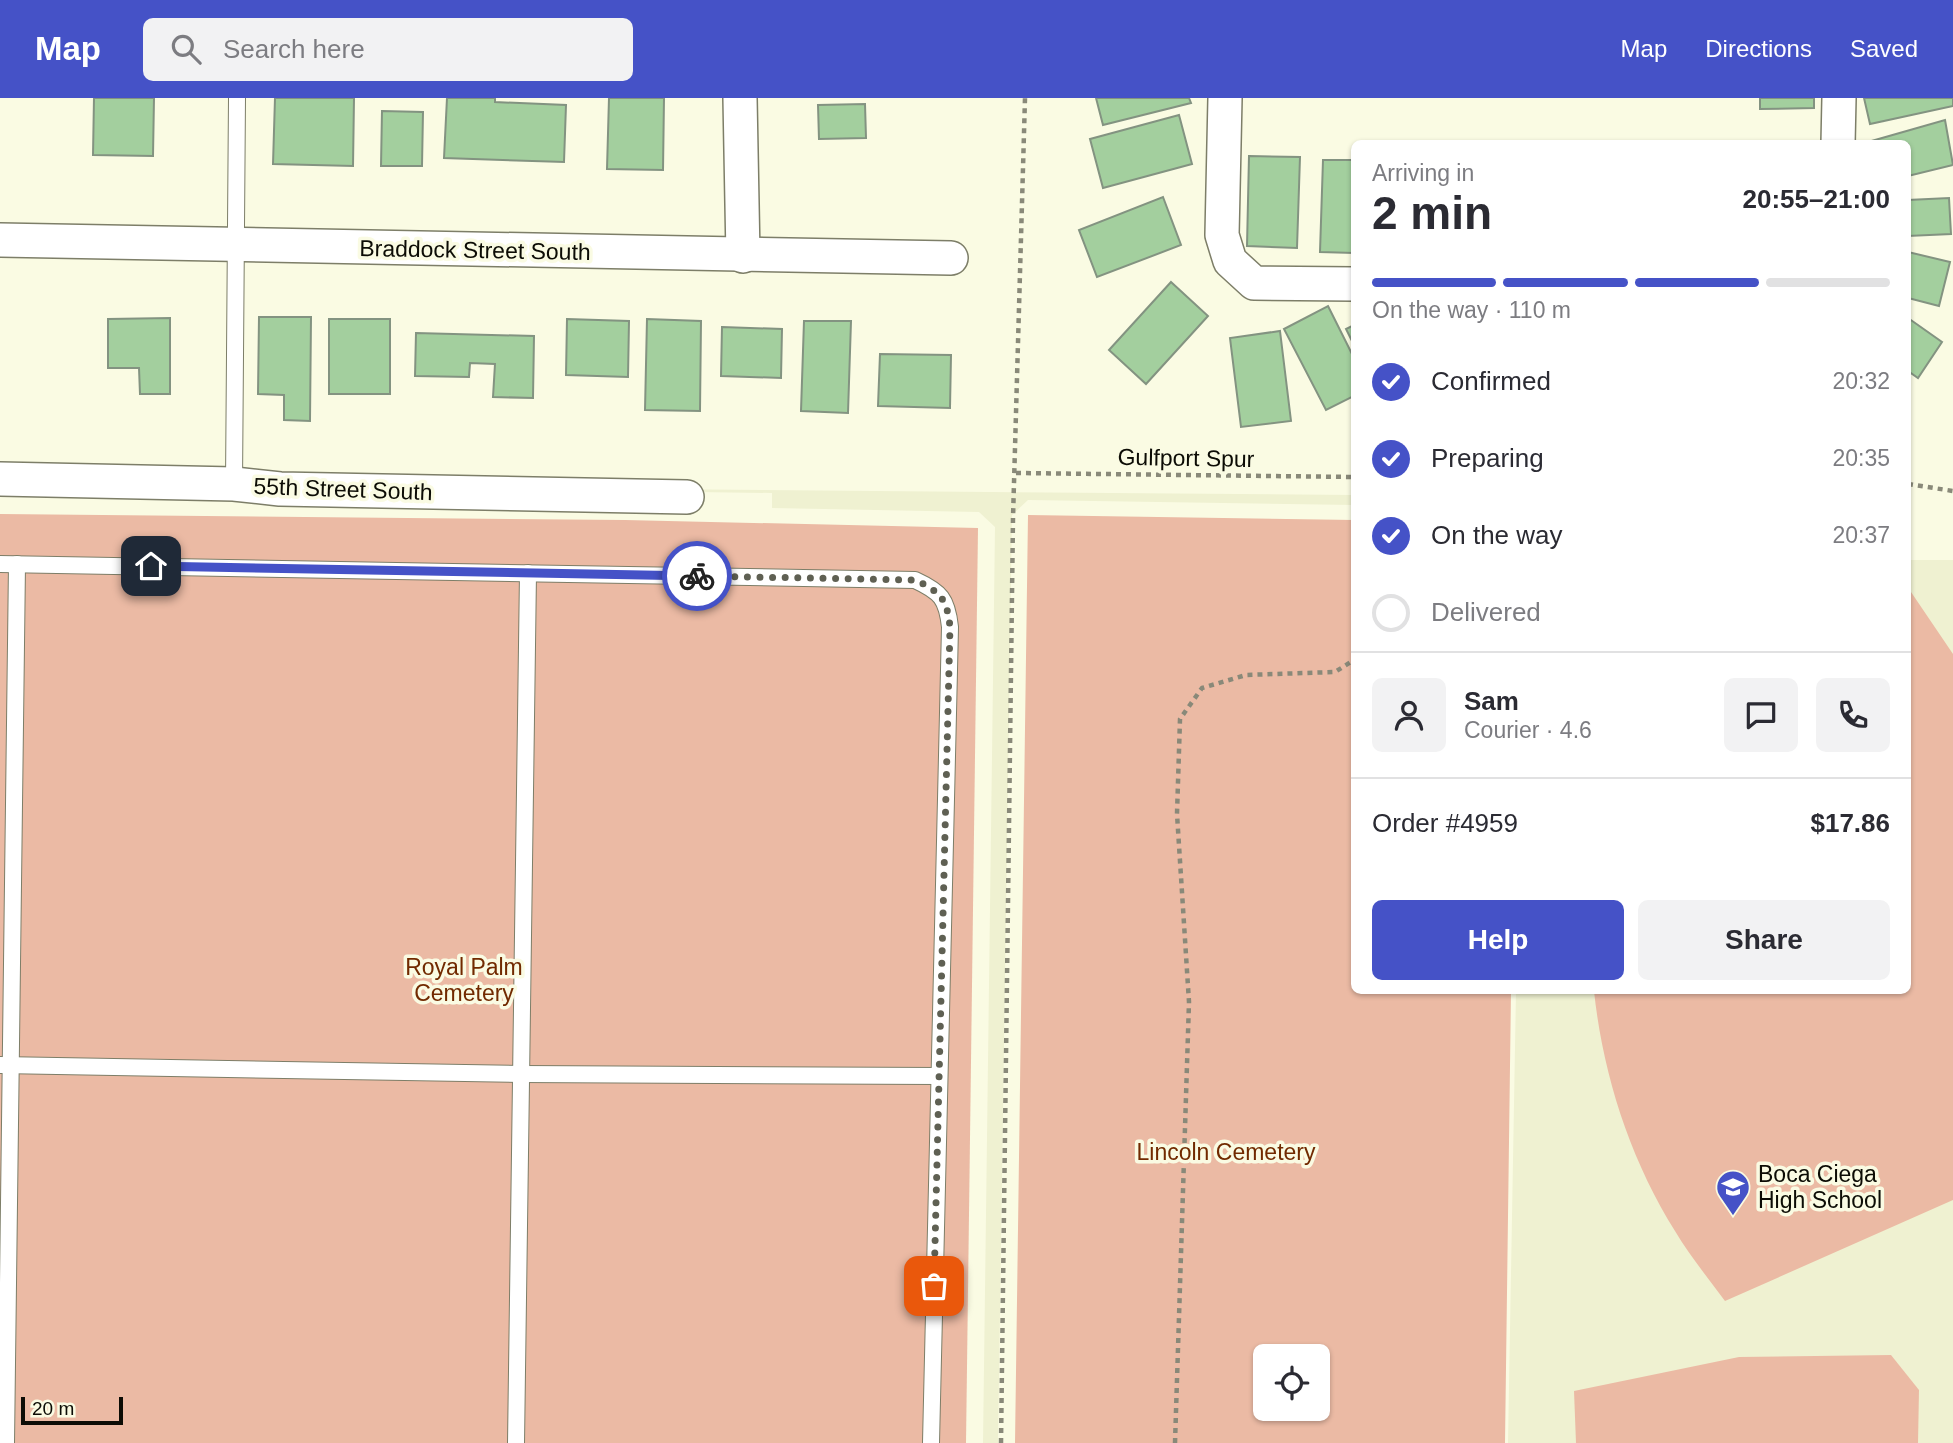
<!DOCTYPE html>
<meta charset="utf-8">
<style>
:root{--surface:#fff;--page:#f2f2f3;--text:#2b2b33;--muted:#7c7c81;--line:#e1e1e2;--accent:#4552c7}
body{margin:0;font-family:Arial,sans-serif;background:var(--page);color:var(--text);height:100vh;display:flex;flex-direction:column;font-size:26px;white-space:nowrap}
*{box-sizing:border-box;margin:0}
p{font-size:23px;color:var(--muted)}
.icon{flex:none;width:38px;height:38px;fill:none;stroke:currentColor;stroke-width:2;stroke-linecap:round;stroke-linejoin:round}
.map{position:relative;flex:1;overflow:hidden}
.sheet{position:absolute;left:1351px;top:42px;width:560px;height:854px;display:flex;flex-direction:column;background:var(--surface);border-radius:10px;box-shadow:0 2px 5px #0004}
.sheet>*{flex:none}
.tools{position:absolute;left:1253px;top:1246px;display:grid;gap:14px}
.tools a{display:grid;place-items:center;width:77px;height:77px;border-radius:10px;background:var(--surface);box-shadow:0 2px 5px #0004;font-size:35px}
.scale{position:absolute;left:21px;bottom:18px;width:102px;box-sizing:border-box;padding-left:7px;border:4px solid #0c0c05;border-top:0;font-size:19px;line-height:24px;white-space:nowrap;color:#0c0c05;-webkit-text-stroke:5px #fafbe3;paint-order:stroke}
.pin{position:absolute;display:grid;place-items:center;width:60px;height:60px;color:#fff;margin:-30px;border-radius:14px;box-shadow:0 4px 10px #0006}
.courier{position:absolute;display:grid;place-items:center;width:70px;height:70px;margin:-35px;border:5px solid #4552c7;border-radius:50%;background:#fff;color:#222;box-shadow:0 2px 9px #0007}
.overview em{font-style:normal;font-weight:700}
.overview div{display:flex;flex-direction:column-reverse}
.overview{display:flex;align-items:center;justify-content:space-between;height:119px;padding:0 21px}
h1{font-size:46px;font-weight:700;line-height:52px}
.bar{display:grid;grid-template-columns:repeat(4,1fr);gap:10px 7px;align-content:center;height:84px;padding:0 21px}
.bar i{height:9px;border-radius:5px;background:var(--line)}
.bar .current{background:var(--accent)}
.bar p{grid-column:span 4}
.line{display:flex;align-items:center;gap:18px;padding:0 21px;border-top:2px solid var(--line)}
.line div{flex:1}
.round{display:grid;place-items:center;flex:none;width:74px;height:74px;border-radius:10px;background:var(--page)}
ol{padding:0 21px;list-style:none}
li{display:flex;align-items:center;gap:21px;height:77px}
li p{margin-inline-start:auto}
li .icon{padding:7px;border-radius:50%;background:var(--accent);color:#fff;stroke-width:4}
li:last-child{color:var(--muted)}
li i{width:38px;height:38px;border:4px solid var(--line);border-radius:50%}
.button{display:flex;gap:14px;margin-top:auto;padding:14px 21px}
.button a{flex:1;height:80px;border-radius:10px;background:var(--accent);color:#fff;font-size:28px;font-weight:700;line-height:80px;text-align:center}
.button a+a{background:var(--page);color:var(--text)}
header{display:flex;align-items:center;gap:42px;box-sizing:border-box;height:98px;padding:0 35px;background:var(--accent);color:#fff}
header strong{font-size:33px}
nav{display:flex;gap:38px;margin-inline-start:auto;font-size:24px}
.search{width:490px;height:63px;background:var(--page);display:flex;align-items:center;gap:18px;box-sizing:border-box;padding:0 24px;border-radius:10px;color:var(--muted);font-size:26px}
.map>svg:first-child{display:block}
</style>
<header>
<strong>Map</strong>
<div class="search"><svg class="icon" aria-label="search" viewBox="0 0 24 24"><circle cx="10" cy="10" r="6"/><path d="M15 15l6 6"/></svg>Search here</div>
<nav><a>Map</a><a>Directions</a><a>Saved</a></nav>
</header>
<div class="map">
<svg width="1953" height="1345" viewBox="0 0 1953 1345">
<rect width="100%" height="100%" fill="#fafbe3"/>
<g fill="#eff1d1">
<polygon points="295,388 1354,397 1354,407 1028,402 1012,417 998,1345 983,1345 995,429 979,414 772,410 772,395"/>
<polygon points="1908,462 1953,462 1953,1345 1508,1345 1516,893 1908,892"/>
</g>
<g fill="#ebbaa4" fill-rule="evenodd">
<polygon points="0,416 625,422 978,430 966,1345 0,1345"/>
<path d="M1028 417 1354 422V892L1511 893 1505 1345H1015ZM1318 1258V1311H1265V1258Z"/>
<path d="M1911 494 1953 556V1102L1725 1203C1708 1180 1690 1158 1675 1133 1630 1061 1603 977 1594 893L1908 892V496Z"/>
<polygon points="1891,1257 1919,1292 1918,1345 1576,1345 1574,1293 1739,1259"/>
</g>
<g fill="#a3cf9e" stroke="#839381" stroke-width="2">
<polygon points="94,0 154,0 153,58 93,57"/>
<polygon points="275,0 354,0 353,68 273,66"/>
<polygon points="447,0 495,0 495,4 566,7 564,64 444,60"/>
<polygon points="609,0 664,0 663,72 607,71"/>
<polygon points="1096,0 1189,0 1191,5 1103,27"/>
<polygon points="1760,0 1814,0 1814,10 1760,11"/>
<polygon points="1864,0 1953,0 1953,8 1870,26"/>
<polygon points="865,6 866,40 819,41 818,7"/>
<polygon points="382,13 423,14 422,68 381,68"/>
<polygon points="1179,17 1192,66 1103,90 1090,41"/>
<polygon points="1945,22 1953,67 1908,78 1908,46 1861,46"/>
<polygon points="1249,58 1300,59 1297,150 1247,148"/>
<polygon points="1323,62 1354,62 1354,155 1320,154"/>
<polygon points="1163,99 1181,147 1097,179 1079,132"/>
<polygon points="1949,100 1951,136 1908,138 1908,102"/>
<polygon points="1908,154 1950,164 1939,208 1908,200"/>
<polygon points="1171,184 1208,218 1146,286 1109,252"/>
<polygon points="1328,208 1354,260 1354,298 1326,312 1284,231"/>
<polygon points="259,219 311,219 310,323 284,322 284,297 258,296"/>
<polygon points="170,220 170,296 140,296 139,270 108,270 108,221"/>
<polygon points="1908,220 1942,244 1918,280 1908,273"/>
<rect x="329" y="221" width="61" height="75"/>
<polygon points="567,221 629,223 628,279 566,277"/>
<polygon points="647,221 701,223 700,313 645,312"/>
<polygon points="804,223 851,223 848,315 801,313"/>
<polygon points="1354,227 1354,247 1346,231"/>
<polygon points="722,229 782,231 781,280 721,278"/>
<polygon points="1280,233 1291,323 1241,329 1230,240"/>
<polygon points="416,235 534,238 533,300 493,299 495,266 470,265 469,279 415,278"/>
<polygon points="880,256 951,257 950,310 878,308"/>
</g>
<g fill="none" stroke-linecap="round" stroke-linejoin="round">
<g stroke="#7d7e68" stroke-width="18">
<g id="service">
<polyline points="234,386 237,0"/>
<path d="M0 466 915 482C941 494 947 501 950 529L931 1345"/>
<polyline points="0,967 521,976 939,978"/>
<polyline points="6,1345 17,466"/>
<polyline points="516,1345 528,475"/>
</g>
</g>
<g stroke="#7d7e68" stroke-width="36">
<g id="minor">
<polyline points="740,0 743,158"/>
<polyline points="1225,0 1222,137 1230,163 1254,185 1354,186"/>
<polyline points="1838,46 1839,0"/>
<polyline points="0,142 951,160"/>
<polyline points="0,381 234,386 280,391 687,399"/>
</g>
</g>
<g stroke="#898979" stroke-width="4.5" stroke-dasharray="5 5" stroke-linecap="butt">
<polyline points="1016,375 1354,379"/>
<polyline points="1908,386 1953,393"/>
<polyline points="1001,1345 1013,420 1025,0"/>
<polyline points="1175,1345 1189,904 1177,716 1180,621 1202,590 1246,577 1335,574 1354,562"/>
</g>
<use href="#service" stroke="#fff" stroke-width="16"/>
<use href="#minor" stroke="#fff" stroke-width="33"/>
</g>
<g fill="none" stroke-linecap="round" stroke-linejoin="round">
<path stroke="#5f6053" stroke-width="7" stroke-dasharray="0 12.6" d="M697 478 915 482C941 494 947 501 950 529L934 1188"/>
<polyline stroke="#4552c7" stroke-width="9" points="151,468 697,478"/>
</g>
<defs>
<g id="school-pin" transform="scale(1.75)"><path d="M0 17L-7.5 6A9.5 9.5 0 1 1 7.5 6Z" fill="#4552c7" stroke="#fafbe3"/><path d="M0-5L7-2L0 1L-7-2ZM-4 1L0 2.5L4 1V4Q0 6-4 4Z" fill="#fff"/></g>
</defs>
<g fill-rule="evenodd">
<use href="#school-pin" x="1733" y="1089"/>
</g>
<g text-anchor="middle" stroke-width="7" stroke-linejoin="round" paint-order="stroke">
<g font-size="23" fill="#0c0c05" stroke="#fafbe3">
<text transform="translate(475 152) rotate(1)" y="8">Braddock Street South</text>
<text transform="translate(1186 360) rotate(1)" y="8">Gulfport Spur</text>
<text transform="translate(343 391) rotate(2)" y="8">55th Street South</text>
</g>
<g font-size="23" fill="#712a00" stroke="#fafbe3">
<text x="464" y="877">Royal Palm<tspan x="464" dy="26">Cemetery</tspan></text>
<text x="1226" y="1062">Lincoln Cemetery</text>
</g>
<g font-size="23" fill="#0c0c05" stroke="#fafbe3" text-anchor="start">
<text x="1758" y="1084">Boca Ciega<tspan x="1758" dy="26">High School</tspan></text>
</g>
</g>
</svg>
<div class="tools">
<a><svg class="icon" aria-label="locate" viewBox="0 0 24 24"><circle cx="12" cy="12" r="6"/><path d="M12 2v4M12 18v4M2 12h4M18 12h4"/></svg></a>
</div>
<div class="scale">20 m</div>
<div class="pin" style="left:934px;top:1188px;background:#ea580c"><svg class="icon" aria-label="bag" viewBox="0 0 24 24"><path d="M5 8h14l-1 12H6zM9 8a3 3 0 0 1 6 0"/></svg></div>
<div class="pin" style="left:151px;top:468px;background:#1f2937"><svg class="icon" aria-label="home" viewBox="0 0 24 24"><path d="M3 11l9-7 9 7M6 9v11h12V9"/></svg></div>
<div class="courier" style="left:697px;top:478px"><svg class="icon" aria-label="bike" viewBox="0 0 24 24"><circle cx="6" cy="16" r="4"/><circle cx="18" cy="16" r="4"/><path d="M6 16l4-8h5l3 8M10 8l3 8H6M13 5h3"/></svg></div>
<section class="sheet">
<div class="overview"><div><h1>2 min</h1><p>Arriving in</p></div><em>20:55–21:00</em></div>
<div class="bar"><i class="current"></i><i class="current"></i><i class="current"></i><i></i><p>On the way · 110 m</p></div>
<ol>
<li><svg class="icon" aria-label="check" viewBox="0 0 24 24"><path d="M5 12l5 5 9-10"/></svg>Confirmed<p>20:32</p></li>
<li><svg class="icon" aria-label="check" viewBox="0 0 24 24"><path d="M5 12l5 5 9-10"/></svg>Preparing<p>20:35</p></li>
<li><svg class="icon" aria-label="check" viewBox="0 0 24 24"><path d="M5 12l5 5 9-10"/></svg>On the way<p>20:37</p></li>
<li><i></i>Delivered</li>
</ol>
<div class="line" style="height:126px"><a class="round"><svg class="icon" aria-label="person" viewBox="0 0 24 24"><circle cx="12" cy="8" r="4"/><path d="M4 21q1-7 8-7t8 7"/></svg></a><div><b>Sam</b><p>Courier · 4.6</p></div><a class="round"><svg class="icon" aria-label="chat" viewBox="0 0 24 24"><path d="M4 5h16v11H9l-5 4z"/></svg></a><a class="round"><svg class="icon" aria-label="phone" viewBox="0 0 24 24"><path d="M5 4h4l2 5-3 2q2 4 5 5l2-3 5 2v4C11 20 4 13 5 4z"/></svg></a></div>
<div class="line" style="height:91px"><div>Order #4959</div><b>$17.86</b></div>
<div class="button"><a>Help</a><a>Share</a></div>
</section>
</div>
